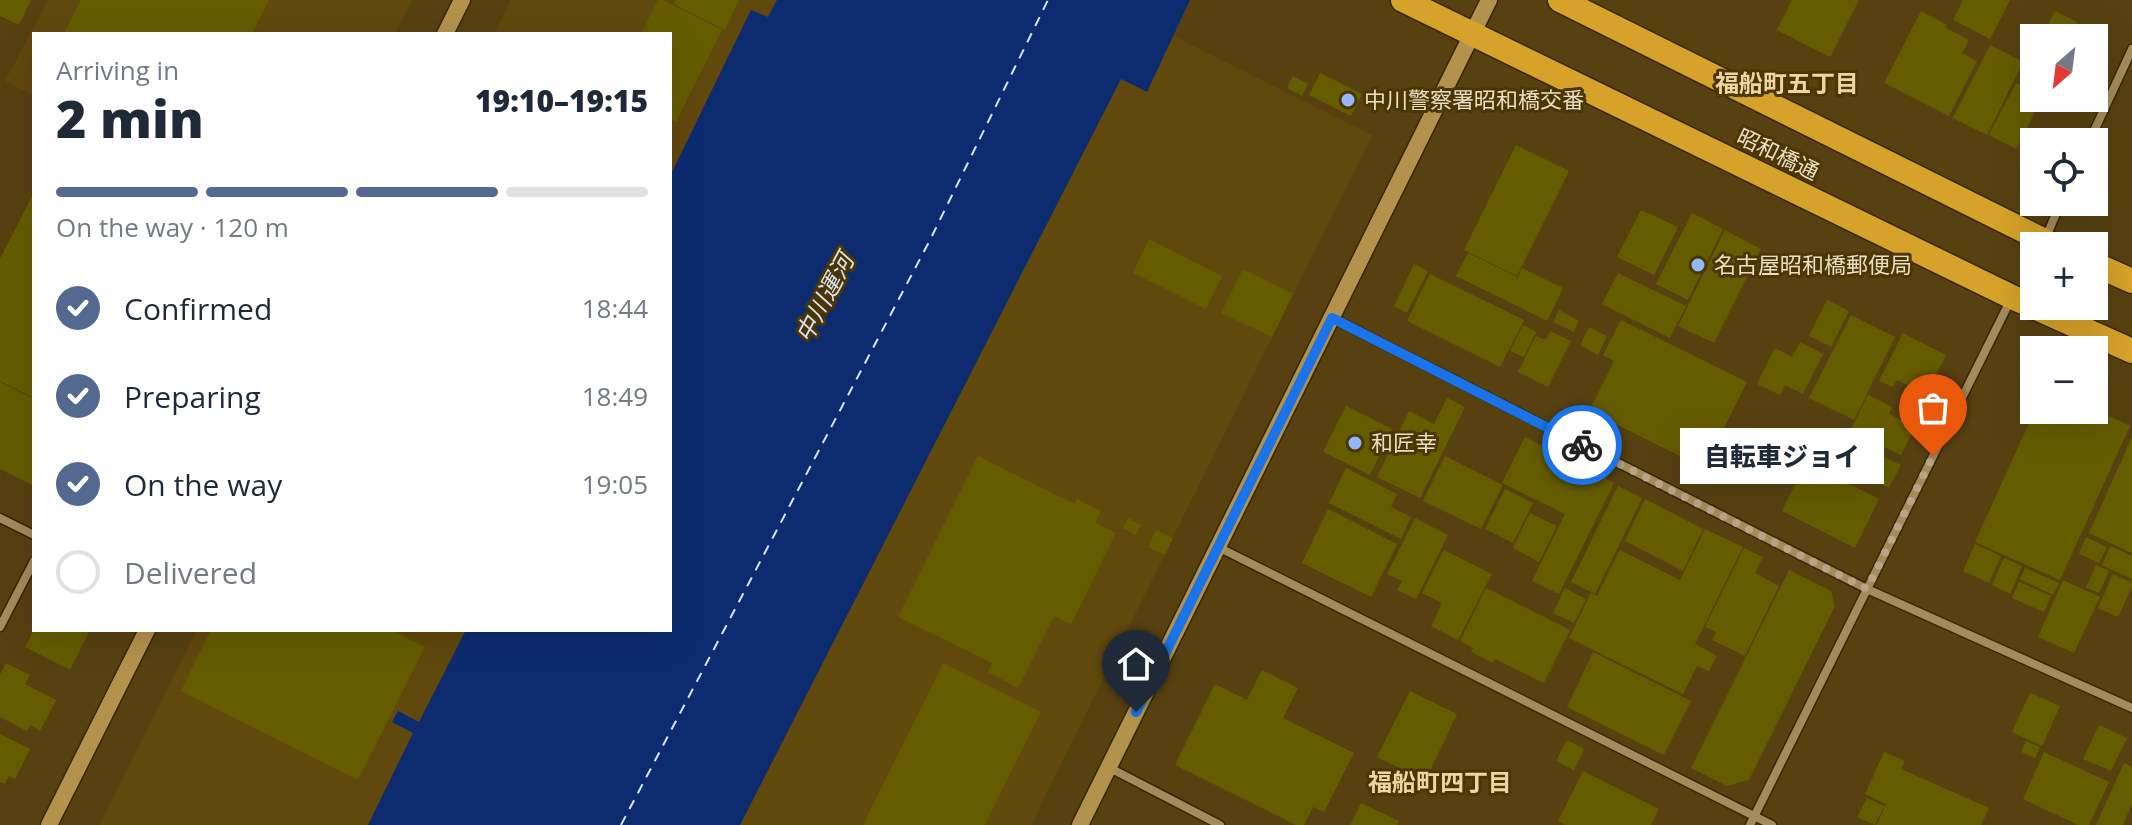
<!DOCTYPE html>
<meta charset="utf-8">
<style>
:root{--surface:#fff;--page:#f6f6f7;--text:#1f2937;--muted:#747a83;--line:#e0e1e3;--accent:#536990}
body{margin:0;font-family:"Open Sans","Noto Sans JP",sans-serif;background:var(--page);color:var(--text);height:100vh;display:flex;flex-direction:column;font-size:30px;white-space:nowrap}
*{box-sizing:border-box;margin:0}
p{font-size:26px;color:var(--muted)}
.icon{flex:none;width:44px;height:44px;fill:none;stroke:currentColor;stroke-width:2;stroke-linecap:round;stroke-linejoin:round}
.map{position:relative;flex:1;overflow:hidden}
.sheet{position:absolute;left:32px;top:32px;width:640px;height:600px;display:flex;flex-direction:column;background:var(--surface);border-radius:0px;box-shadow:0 8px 32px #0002}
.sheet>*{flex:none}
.needle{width:52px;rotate:208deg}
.buttons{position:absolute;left:2020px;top:24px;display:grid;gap:16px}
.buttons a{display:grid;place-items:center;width:88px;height:88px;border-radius:0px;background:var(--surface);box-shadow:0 8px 32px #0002;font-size:40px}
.pin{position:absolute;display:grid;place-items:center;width:68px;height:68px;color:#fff;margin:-82px -34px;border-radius:50% 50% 50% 0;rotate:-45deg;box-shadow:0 0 8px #0007}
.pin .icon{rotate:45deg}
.courier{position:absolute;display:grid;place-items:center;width:80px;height:80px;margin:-40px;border:6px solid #1a73e8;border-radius:50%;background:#fff;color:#222;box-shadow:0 2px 10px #0007}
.bubble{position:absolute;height:56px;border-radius:0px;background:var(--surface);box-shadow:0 8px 32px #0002;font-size:26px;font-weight:800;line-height:56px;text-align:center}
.summary em{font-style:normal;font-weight:800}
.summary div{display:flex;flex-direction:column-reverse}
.summary{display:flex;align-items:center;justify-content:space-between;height:136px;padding:0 24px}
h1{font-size:52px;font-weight:800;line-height:60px}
.bar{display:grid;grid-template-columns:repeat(4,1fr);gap:12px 8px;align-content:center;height:96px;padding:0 24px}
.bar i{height:10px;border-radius:6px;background:var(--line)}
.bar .selected{background:var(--accent)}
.bar p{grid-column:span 4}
ol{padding:0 24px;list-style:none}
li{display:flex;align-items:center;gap:24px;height:88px}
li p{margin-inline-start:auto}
li .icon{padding:8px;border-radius:50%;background:var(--accent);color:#fff;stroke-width:4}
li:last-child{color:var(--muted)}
li i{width:44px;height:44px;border:4px solid var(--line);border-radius:50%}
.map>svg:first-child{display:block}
</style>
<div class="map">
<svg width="2132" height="825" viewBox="0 0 2132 825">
<rect width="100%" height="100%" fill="#574111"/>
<g fill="#61480d">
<polygon points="48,0 412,0 395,34 34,34 34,96 5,81"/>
<polygon points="511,0 777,0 768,17 751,10 670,176 670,34 494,34"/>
<polygon points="1173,36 1372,135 1031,825 740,825 1121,78 1147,91"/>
<polygon points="197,630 466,630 419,722 392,721 413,733 368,825 99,825"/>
</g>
<polygon fill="#0d2c70" points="777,0 1190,0 1147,92 1121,79 740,825 368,825 413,733 392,722 398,711 419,722 466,630 670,630 670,176 751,10 768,17"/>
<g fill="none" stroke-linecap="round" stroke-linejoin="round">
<polyline stroke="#d8e3f8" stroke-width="2" stroke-dasharray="10 8" stroke-linecap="butt" points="621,825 930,240 1048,0"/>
</g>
<g fill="#655c00">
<polygon points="0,0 31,0 19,25 0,16"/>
<polygon points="81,0 269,0 252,34 64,34"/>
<polygon points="658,0 662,0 722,30 676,122 670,119 670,34 641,34"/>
<polygon points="676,0 739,0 725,30 674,4"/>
<polygon points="1792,0 1859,0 1830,57 1777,30"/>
<polygon points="1963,0 2010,0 1990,39 1953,20"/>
<polygon points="1921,11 1947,25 1946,28 1969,40 1962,53 1977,61 1949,116 1884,83"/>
<polygon points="2055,11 2077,22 2069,38 2041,38"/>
<polygon points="1990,45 2023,62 1987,135 1953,118"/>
<polygon points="1320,73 1362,94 1351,116 1309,95"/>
<polygon points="1293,76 1308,84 1302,96 1287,88"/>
<polygon points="2016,83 2034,92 2034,98 2042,98 2016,149 1989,135"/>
<polygon points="1516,145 1569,171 1517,276 1464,250"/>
<polygon points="34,192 34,398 0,381 0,259"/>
<polygon points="1641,210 1678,227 1654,275 1617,257"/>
<polygon points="1692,213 1723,229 1688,300 1656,284"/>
<polygon points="1725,230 1761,249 1714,343 1678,326"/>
<polygon points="1149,239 1222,276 1206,309 1133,273"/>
<polygon points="1468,253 1517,277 1516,281 1522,268 1563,288 1547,321 1456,276"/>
<polygon points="1414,264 1428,271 1407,313 1394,306"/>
<polygon points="1243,269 1293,294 1272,337 1221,313"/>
<polygon points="1618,273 1686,306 1670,338 1602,304"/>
<polygon points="1430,274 1524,320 1500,367 1407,321"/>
<polygon points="1827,300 1849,311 1831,347 1809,336"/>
<polygon points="1559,310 1579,321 1574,332 1553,322"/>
<polygon points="1851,315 1895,337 1854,420 1809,398"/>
<polygon points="1621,320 1747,382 1704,468 1589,411 1614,361 1603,355"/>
<polygon points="1523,325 1536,332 1524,357 1510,351"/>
<polygon points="1589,327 1607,336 1598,355 1580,345"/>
<polygon points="1550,331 1571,341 1548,387 1518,372 1536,336 1546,340"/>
<polygon points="1903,333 1946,355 1926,395 1897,380 1893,387 1879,381"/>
<polygon points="1800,342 1823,354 1803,394 1785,385 1780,395 1757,384 1775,348 1792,357"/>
<polygon points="0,382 34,399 34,486 0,469"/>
<polygon points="1868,395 1892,407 1889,414 1915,427 1901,455 1850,431"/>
<polygon points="1447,398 1465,407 1420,498 1377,477 1409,411 1434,424"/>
<polygon points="1346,406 1392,429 1370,475 1323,452"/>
<polygon points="2094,409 2130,426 2060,580 1975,542 2035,410"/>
<polygon points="1820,436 1843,448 1832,471 1808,459"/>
<polygon points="1525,437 1614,483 1559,594 1532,581 1565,514 1502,483"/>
<polygon points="2132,437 2132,553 2089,533"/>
<polygon points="1873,452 1901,465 1889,488 1861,475"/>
<polygon points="978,456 1075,504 1077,499 1101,511 1095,523 1116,533 1071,624 1054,616 1018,688 988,672 992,663 898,617"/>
<polygon points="1445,456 1503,485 1481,529 1423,501"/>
<polygon points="1806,462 1879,499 1855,548 1782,511"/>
<polygon points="1346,468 1397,494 1391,507 1411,517 1401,539 1329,503"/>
<polygon points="1618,486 1642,498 1595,594 1571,582"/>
<polygon points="1505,489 1533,503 1513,543 1485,529"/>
<polygon points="1645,499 1703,529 1683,571 1625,541"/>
<polygon points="1328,509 1397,544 1371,597 1302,563"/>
<polygon points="1530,513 1557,526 1539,562 1513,548"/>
<polygon points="1128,518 1141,525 1136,535 1123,528"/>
<polygon points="1415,518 1448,535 1416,599 1397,590 1402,581 1387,574"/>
<polygon points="1705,529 1743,547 1695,644 1717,656 1709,671 1697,666 1683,694 1569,638 1591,593 1597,596 1620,550 1680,580"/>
<polygon points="1156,530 1173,538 1165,555 1148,547"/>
<polygon points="2086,537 2107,547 2099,563 2079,554"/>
<polygon points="1975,544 2001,556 1989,583 1963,571"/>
<polygon points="2110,546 2132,556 2132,579 2102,565"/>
<polygon points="1744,548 1763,557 1755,573 1779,586 1745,656 1712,640 1716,632 1705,627"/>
<polygon points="1444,550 1492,574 1458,640 1431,626 1442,603 1422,593"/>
<polygon points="2004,558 2022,566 2010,594 1992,585"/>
<polygon points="2096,565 2109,571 2099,593 2086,588"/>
<polygon points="2025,568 2059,583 2053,595 2020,579"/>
<polygon points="1789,570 1831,591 1835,606 1749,780 1727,786 1691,768"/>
<polygon points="2113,574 2132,583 2132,587 2118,617 2098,608"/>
<polygon points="2063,580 2100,597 2074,653 2038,637"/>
<polygon points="2019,582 2051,596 2044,612 2012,598"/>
<polygon points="1486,588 1570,630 1544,683 1495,659 1493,663 1471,652 1473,648 1460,641"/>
<polygon points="1565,588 1586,599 1574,623 1553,613"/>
<polygon points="34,630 90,630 70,670 25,647"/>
<polygon points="211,630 391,630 425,647 358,780 181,691"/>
<polygon points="1593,652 1691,701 1664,755 1567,707"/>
<polygon points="6,663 30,675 25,684 56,700 40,731 30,725 27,731 0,717 0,675"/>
<polygon points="943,663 1041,712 985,825 863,825"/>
<polygon points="1262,670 1298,688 1283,718 1354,753 1324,812 1313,807 1304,825 1296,825 1175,765 1215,684 1247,700"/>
<polygon points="1410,691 1457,714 1425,781 1377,757"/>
<polygon points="2030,693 2060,706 2042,746 2012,732"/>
<polygon points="2099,725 2127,738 2111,771 2083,759"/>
<polygon points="0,734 30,749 15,779 9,776 5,784 0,782"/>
<polygon points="1567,740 1584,749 1574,770 1556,761"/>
<polygon points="2026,741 2040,747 2035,758 2021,752"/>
<polygon points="1884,752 1905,761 1901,769 1989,808 1981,825 1877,825 1886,804 1865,794"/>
<polygon points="2044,752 2109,782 2089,825 2078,825 2023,799"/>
<polygon points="2124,763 2132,767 2132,804 2123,825 2096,825"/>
<polygon points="1583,771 1659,809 1651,825 1566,825 1558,821"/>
<polygon points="1867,798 1884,806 1875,825 1857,817"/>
<polygon points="1361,803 1399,821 1397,825 1350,825"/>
</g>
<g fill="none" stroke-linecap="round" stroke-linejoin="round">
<g stroke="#382804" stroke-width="11">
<g id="street">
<polyline points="2089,142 2132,49"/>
<polyline points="2046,237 2061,202"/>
<polyline points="1332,318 1867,589 2132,708"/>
<polyline points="0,518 34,535"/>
<polyline points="1218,547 1772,825"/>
<polyline points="0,627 34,561"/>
<polyline points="1108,767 1220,825"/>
<polyline points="1750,825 2011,299"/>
</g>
</g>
<g stroke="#382804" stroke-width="19">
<g id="secondary">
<polyline points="445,34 462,0"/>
<polyline points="49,825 147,630"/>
<polyline points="1080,825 1489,0"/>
</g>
</g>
<g stroke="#382804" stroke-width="27">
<g id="highway">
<polyline points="1403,0 2012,297 2132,351"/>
<polyline points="1560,0 2055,246"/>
<polyline points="2094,264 2132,281"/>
</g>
</g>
<use href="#street" stroke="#a48b5d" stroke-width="8"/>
<use href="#secondary" stroke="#b3924d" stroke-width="16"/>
<use href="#highway" stroke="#d6a229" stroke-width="24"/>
</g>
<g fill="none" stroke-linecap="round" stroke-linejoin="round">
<polyline stroke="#b7a686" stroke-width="8" stroke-dasharray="0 14.4" points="1582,445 1867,589 1933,456"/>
<polyline stroke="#1a73e8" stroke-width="10" points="1136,712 1332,318 1582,445"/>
</g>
<g fill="#93b7fd" stroke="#4c3603" stroke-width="3">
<circle cx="1348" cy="100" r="8"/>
<circle cx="1698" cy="265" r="8"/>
<circle cx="1355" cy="443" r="8"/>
</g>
<g text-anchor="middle" stroke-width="6" stroke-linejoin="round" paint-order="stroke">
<g font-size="22" fill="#eaddc5" stroke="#4c3603" text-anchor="start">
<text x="1364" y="108">中川警察署昭和橋交番</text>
<text x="1714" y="273">名古屋昭和橋郵便局</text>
<text x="1371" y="451">和匠幸</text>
</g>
<g font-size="22" fill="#eaddc5" stroke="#4c3603">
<text transform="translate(1778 154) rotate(26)" y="8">昭和橋通</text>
</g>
<g font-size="24" font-weight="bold" fill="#efd4a4" stroke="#4c3603">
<text x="1787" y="92">福船町五丁目</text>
<text x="1440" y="791">福船町四丁目</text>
</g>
<g font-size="24" font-style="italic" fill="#d8e3f8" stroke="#4c3603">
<text transform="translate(825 298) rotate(-62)" y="8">中川運河</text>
</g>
</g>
</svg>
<div class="buttons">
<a><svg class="needle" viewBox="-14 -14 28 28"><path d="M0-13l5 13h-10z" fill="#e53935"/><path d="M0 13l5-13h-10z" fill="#747a83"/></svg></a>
<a><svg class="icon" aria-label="locate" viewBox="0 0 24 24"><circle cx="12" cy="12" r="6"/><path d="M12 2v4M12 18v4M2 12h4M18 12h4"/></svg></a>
<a>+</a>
<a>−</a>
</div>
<div class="pin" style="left:1933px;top:456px;background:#ea580c"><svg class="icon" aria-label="bag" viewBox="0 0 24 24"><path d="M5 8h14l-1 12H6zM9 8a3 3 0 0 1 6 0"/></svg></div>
<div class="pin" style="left:1136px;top:712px;background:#1f2937"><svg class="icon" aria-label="home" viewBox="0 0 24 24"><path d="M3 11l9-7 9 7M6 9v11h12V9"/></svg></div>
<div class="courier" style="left:1582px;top:445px"><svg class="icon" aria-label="bike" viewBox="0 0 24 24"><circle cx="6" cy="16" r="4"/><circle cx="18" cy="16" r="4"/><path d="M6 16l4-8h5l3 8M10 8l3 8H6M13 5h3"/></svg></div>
<div class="bubble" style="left:1680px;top:428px;width:204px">自転車ジョイ</div>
<section class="sheet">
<div class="summary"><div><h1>2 min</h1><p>Arriving in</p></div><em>19:10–19:15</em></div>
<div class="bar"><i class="selected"></i><i class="selected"></i><i class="selected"></i><i></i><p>On the way · 120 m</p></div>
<ol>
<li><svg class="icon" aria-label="check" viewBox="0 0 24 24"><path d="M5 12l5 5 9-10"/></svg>Confirmed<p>18:44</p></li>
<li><svg class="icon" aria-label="check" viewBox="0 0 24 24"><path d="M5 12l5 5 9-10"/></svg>Preparing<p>18:49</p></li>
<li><svg class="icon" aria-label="check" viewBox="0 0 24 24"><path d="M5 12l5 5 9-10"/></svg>On the way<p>19:05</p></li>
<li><i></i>Delivered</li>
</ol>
</section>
</div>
